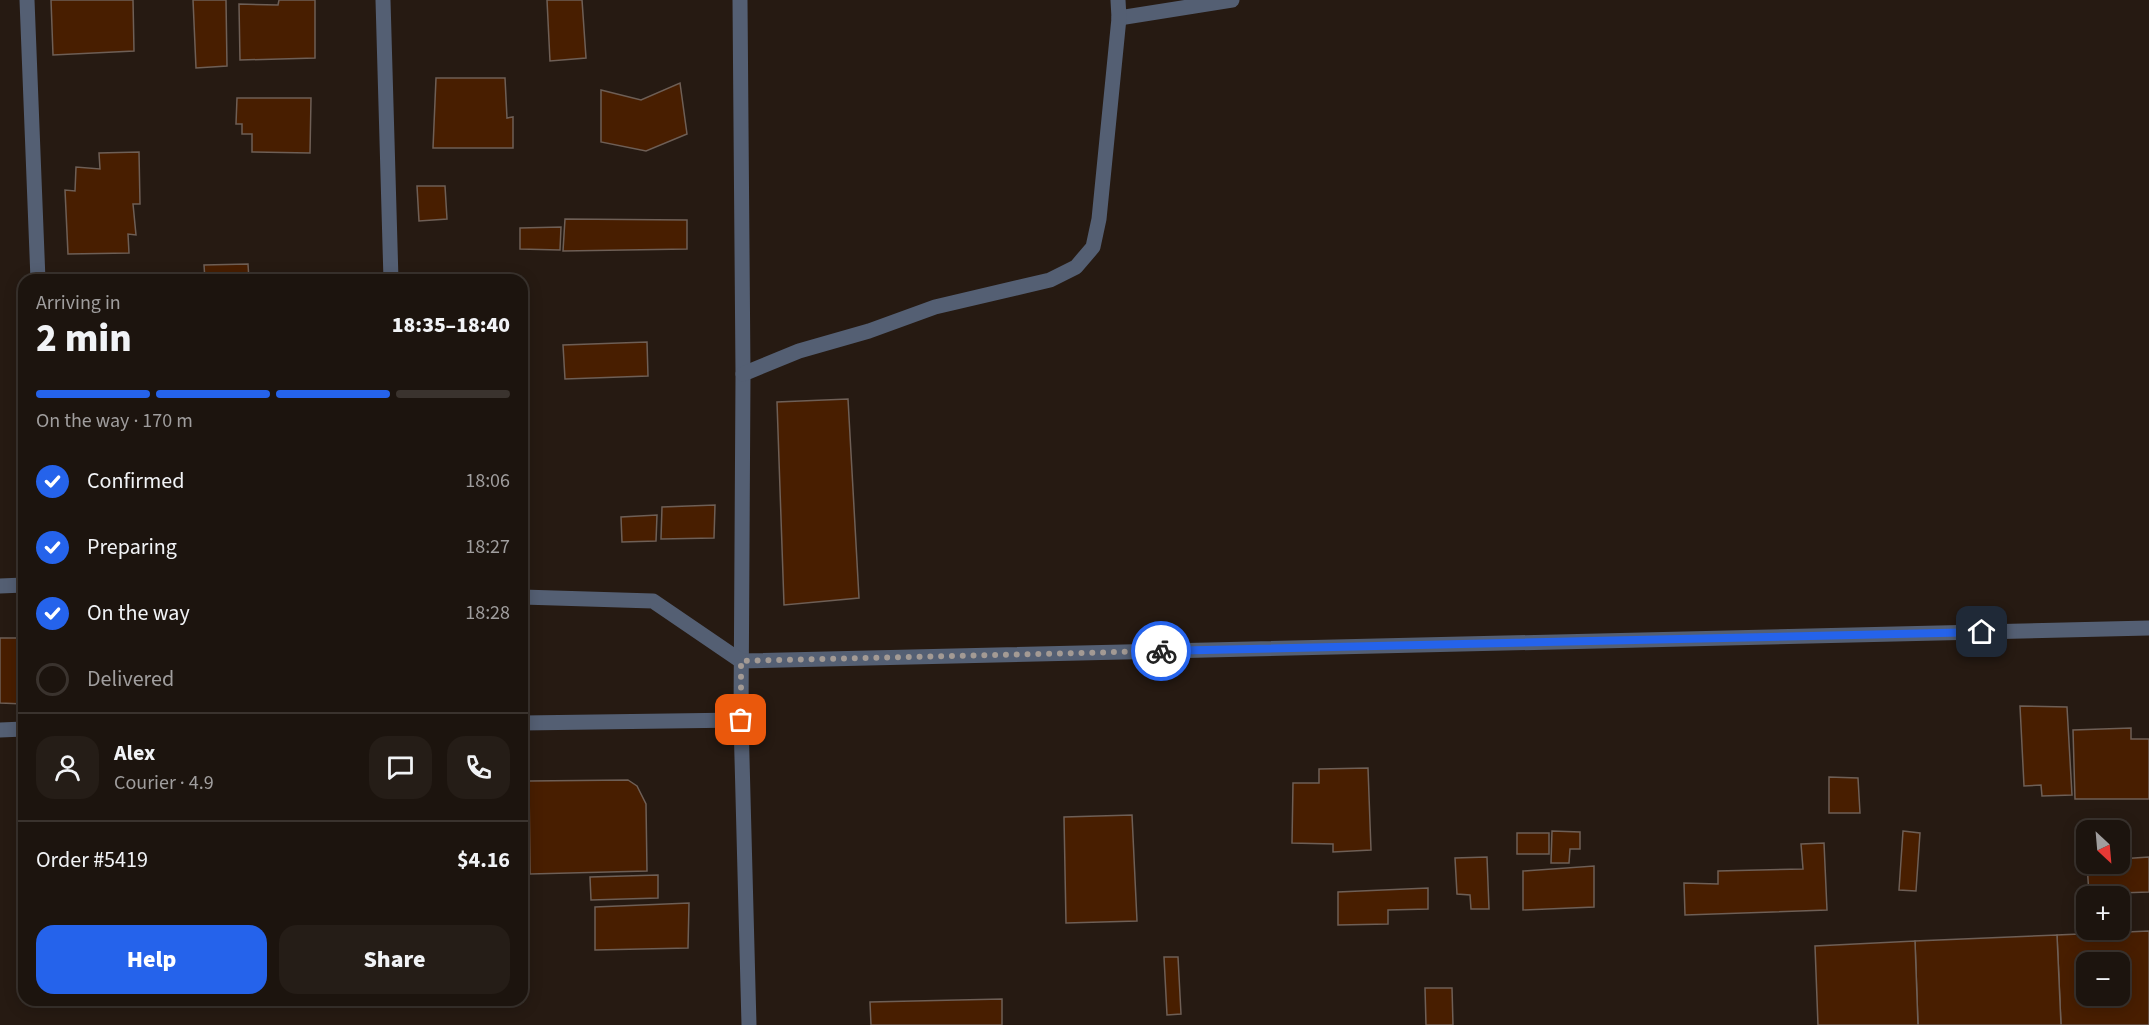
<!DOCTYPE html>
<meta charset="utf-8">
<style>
:root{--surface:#1c140e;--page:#251d17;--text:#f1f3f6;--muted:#a09e9e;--line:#3a332e;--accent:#2563eb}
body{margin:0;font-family:"Source Sans 3",sans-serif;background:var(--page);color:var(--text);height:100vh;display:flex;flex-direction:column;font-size:22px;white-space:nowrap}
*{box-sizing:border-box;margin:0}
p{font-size:20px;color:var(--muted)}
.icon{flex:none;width:33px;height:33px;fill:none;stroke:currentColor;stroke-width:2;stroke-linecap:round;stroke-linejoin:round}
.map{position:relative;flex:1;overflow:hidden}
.side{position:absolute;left:18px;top:274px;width:510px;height:732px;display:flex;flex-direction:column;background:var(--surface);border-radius:18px;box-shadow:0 3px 15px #0003,0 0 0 2px var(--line)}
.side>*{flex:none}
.needle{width:39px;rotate:154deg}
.fabs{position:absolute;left:2076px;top:820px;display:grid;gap:12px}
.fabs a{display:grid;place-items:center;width:54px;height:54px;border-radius:12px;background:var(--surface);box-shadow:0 3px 15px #0003,0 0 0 2px var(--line);font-size:30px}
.pin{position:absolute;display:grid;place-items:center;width:51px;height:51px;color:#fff;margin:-26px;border-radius:12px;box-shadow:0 3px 9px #0006}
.courier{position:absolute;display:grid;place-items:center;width:60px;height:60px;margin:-30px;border:4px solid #2563eb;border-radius:50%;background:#fff;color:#222;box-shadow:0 2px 8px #0007}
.overview em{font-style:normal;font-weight:800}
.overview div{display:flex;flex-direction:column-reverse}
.overview{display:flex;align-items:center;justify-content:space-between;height:102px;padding:0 18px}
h1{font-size:39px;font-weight:800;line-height:45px}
.bar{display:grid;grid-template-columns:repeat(4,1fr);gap:9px 6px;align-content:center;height:72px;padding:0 18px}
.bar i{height:8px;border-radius:4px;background:var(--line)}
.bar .current{background:var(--accent)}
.bar p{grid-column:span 4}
.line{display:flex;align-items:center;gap:15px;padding:0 18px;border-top:2px solid var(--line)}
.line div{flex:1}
.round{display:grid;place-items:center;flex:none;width:63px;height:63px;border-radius:18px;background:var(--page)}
ol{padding:0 18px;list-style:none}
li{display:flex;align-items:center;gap:18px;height:66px}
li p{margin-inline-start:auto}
li .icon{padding:6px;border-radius:50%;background:var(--accent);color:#fff;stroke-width:4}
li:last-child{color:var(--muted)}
li i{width:33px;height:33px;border:3px solid var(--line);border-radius:50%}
.action{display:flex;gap:12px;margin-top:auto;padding:12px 18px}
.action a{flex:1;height:69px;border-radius:18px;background:var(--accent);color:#fff;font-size:24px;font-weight:800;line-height:69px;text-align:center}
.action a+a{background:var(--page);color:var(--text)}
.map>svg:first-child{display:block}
</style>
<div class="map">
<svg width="2149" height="1025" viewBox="0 0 2149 1025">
<rect width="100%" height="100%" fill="#261a12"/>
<g fill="#481e00" stroke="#6e5f56" stroke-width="1.5" fill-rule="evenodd">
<polygon points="51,0 133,0 134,51 53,55"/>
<polygon points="193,0 226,0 227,66 196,68"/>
<polygon points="279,0 315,0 315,58 240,60 239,4 278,5"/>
<polygon points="547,0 582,0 586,58 550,61"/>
<polygon points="436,78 505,78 507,118 513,117 513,148 433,148"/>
<polygon points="680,83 687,134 646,151 601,142 601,90 641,100"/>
<polygon points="237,98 311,98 310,153 252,152 252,134 242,134 242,124 236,124"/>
<polygon points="139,152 140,204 133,204 136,235 128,234 129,253 68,254 65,190 75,191 76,167 100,169 99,153"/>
<polygon points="417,186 445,186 447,219 419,221"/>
<polygon points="565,219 687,220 687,249 563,251"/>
<polygon points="561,227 560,250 520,249 520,228"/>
<polygon points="248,264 249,280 205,280 204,265"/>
<polygon points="647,342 648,376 565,379 563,345"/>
<polygon points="848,399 859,598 784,605 777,402"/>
<polygon points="715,505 714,538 661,539 662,507"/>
<polygon points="657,515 656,541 622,542 621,517"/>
<polygon points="0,638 24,638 24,704 0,703"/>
<polygon points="2020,706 2067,707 2072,795 2042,796 2041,785 2024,786"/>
<polygon points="2131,728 2131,739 2149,739 2149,799 2075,799 2073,730"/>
<polygon points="1368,768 1371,850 1333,852 1333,844 1292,843 1293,783 1319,783 1319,769"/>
<polygon points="1829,777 1858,778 1860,813 1829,813"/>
<polygon points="628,780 637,786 646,804 647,871 530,874 529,781"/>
<polygon points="1132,815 1137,921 1066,923 1064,817"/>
<polygon points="1552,831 1580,832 1580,849 1570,849 1569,863 1551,863"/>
<polygon points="1903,831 1920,833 1916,891 1899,890"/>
<rect x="1517" y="833" width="32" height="21"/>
<polygon points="1824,843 1827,910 1685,915 1684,883 1718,884 1718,871 1803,869 1801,844"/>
<polygon points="1487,857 1489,909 1471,909 1470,895 1457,894 1455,858"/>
<polygon points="2149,857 2149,892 2089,894 2087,864 2120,864 2120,859"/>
<polygon points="1594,866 1594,907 1523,910 1523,871"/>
<polygon points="658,875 658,898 591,900 590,877"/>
<polygon points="1428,888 1428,909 1388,910 1388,924 1338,925 1338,892"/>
<polygon points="689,903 688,948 595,950 595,907"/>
<path d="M2149 931V1025H2061L2057 935ZM2086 963H2120V996H2086Z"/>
<polygon points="2057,935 2061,1025 1918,1025 1915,941"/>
<polygon points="1915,941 1918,1025 1818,1025 1815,946"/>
<polygon points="1164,957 1178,957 1181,1014 1167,1015"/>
<polygon points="1425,988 1452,988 1453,1025 1426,1025"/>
<polygon points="1002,999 1002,1025 871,1025 870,1002"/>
</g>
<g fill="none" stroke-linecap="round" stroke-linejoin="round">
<g stroke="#545f73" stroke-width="15">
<polyline points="27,0 38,280"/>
<polyline points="383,0 391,280"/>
<polyline points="740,0 743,374 741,720 749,1025"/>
<polyline points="1119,18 1232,0"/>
<polyline points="743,374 799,351 869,331 935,307 1050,280 1076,267 1093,247 1099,219 1119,18 1118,0"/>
<polyline points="0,586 24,585"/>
<polyline points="522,597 653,601 741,661 2149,628"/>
<polyline points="522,723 741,720"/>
<polyline points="0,730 24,729"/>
</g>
</g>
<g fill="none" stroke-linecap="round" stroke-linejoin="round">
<polyline stroke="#a39a94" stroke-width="6" stroke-dasharray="0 10.8" points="741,720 741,661 1161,651"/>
<polyline stroke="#2563eb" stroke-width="8" points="1161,651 1982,632"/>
</g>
</svg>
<div class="fabs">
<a><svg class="needle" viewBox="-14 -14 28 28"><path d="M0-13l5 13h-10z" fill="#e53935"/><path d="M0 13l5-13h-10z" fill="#a09e9e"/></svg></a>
<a>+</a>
<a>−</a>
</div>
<div class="pin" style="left:741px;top:720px;background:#ea580c"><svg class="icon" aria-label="bag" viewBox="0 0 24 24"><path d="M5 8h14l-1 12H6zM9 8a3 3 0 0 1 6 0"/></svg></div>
<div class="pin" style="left:1982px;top:632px;background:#1f2937"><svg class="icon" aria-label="home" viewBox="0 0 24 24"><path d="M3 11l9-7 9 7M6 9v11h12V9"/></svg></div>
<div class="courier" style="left:1161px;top:651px"><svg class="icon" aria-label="bike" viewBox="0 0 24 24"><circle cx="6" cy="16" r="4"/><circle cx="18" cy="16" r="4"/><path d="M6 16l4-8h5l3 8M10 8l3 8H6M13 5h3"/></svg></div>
<section class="side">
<div class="overview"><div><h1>2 min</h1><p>Arriving in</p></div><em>18:35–18:40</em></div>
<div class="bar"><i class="current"></i><i class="current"></i><i class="current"></i><i></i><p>On the way · 170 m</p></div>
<ol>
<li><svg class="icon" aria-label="check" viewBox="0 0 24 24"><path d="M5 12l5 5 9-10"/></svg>Confirmed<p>18:06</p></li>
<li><svg class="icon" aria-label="check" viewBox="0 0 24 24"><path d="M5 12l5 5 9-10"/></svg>Preparing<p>18:27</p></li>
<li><svg class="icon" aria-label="check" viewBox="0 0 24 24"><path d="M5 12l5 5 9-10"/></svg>On the way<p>18:28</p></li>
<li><i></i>Delivered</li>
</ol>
<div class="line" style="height:108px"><a class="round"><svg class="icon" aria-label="person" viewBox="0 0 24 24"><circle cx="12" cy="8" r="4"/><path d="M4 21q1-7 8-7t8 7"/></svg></a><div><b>Alex</b><p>Courier · 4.9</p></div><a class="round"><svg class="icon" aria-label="chat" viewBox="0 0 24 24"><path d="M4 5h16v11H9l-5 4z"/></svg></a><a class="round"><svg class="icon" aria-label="phone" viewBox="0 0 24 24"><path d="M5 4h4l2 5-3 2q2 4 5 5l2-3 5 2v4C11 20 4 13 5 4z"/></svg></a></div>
<div class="line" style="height:78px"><div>Order #5419</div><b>$4.16</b></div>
<div class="action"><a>Help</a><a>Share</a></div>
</section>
</div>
